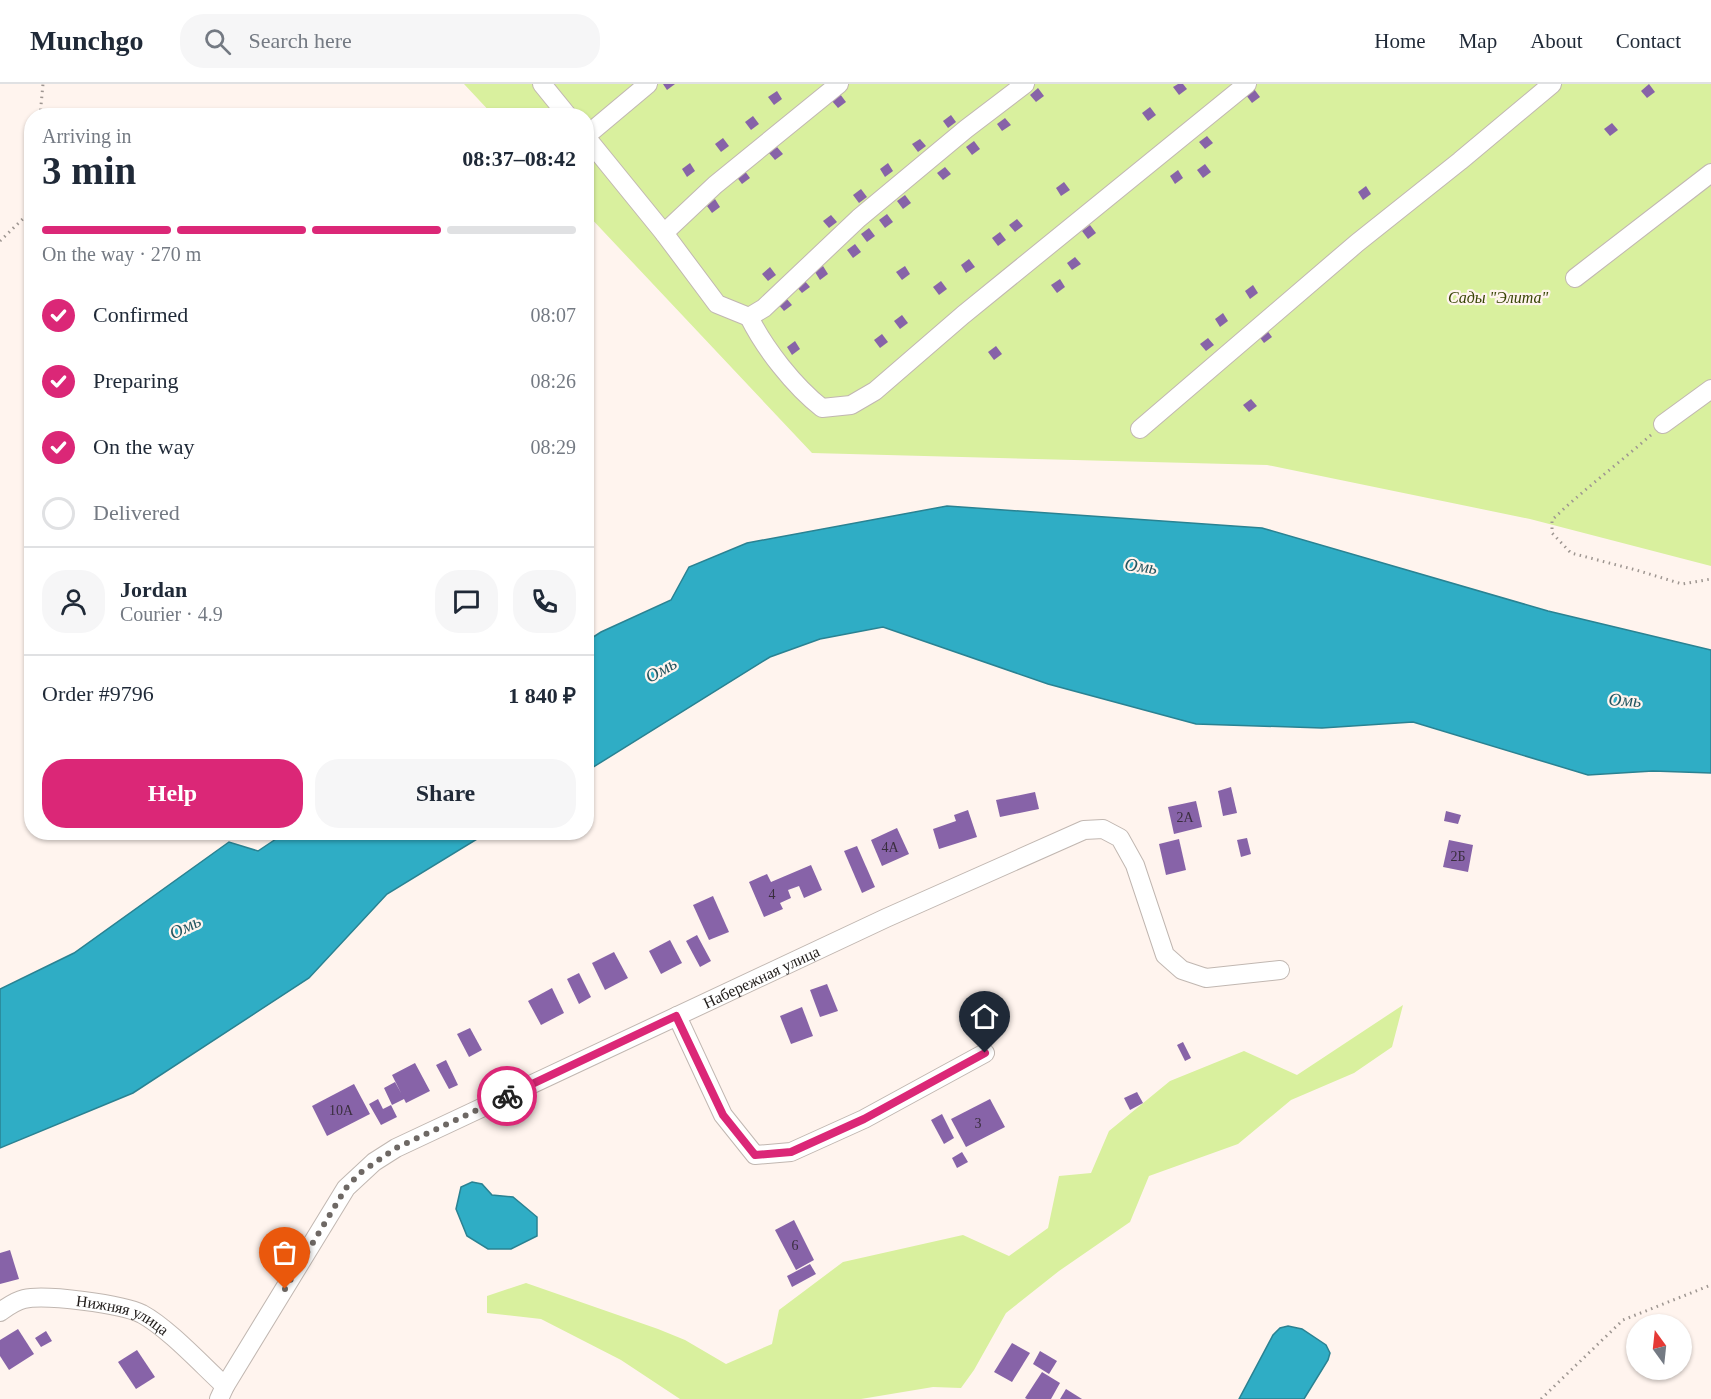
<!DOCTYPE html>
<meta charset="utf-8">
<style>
:root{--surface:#fff;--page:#f6f6f7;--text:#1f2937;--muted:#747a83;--line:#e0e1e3;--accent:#db2777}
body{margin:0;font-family:Georgia,serif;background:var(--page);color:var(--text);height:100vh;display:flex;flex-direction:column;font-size:22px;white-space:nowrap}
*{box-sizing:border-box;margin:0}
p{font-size:20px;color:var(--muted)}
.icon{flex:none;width:33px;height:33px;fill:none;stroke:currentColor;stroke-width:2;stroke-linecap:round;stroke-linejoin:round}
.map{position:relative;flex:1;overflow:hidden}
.drawer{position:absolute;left:24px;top:24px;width:570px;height:732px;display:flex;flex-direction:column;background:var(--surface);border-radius:24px;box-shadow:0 2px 4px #0004}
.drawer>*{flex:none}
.needle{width:39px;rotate:345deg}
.tools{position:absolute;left:1626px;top:1230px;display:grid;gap:12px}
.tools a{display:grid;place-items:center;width:66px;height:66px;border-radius:50%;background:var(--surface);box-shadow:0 2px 4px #0004;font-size:30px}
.pin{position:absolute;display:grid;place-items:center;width:51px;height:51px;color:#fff;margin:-62px -26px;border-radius:50% 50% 50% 0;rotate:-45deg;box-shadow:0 0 6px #0007}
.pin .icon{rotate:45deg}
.courier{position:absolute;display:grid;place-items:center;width:60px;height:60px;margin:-30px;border:4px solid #db2777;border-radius:50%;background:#fff;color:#222;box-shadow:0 2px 8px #0007}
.overview em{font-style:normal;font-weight:700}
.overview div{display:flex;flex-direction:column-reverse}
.overview{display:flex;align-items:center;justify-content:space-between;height:102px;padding:0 18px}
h1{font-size:39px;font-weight:700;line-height:45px}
.bar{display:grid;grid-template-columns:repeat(4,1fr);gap:9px 6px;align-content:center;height:72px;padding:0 18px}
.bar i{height:8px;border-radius:4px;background:var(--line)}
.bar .current{background:var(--accent)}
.bar p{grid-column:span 4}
.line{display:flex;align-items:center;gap:15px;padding:0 18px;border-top:2px solid var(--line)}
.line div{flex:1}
.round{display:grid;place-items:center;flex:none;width:63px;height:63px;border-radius:24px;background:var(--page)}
ol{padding:0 18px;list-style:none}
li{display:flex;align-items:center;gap:18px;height:66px}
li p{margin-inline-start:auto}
li .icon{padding:6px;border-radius:50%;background:var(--accent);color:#fff;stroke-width:4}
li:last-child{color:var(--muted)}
li i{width:33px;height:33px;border:3px solid var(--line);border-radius:50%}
.action{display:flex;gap:12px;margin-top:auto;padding:12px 18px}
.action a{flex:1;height:69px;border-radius:24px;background:var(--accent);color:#fff;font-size:24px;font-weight:700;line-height:69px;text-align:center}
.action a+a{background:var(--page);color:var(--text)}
header{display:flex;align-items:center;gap:36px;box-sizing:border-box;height:84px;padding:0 30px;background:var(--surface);border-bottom:2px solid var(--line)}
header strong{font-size:28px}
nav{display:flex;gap:33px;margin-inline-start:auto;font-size:21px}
.search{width:420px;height:54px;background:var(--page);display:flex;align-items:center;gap:15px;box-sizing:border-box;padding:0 21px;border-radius:24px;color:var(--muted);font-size:22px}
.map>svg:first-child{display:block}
</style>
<header>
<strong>Munchgo</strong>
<div class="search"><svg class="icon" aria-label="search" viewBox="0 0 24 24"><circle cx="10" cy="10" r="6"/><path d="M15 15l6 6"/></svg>Search here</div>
<nav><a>Home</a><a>Map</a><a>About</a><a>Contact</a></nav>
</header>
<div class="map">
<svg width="1711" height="1315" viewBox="0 0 1711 1315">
<rect width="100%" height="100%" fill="#fff4ee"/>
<g fill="#d9f09e">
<polygon points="464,0 1711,0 1711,482 1530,435 1267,381 812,369 587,130 586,32 493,31"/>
<polygon points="1403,921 1392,963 1354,989 1291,1016 1238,1060 1149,1092 1130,1138 1059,1187 1006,1229 974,1286 961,1304 933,1303 861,1315 680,1315 621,1276 541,1235 487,1229 487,1212 526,1199 658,1245 685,1256 726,1280 772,1260 779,1226 843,1178 963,1151 1009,1172 1048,1144 1059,1092 1091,1089 1109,1047 1170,997 1244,967 1297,991"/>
</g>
<g fill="#2fadc5" stroke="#2a8292" stroke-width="1.5">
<polygon points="947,422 1262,444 1548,527 1711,566 1711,689 1653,687 1588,691 1413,638 1322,644 1196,640 1048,600 883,543 820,555 770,573 587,687 587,557 601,548 671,516 689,483 747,459"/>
<polygon points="285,749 487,749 387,810 309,894 133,1009 0,1064 0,905 74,869 229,758 258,767"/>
<polygon points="472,1098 482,1100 492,1111 513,1113 537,1133 537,1152 511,1165 488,1165 467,1152 456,1125 461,1103"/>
<polygon points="1288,1242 1302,1245 1326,1261 1330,1269 1328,1276 1304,1315 1239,1315 1273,1251 1280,1244"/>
</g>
<g fill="#8763a8">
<polygon points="663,0 675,0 667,6"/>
<polygon points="1178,0 1183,0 1187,5 1179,11 1173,3"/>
<polygon points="1649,0 1655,8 1647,14 1641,7"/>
<polygon points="1038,4 1044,12 1036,18 1030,11"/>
<polygon points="1254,5 1260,13 1252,19 1246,11"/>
<polygon points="777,7 782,15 774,21 768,13"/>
<polygon points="840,10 846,18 838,24 832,17"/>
<polygon points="1150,23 1156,31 1148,37 1142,29"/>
<polygon points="951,31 956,38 948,44 943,37"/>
<polygon points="753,32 759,40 751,46 745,38"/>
<polygon points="1005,34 1011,41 1002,47 997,40"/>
<polygon points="1612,39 1618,46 1610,52 1604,45"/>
<polygon points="1207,52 1213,59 1205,65 1199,58"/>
<polygon points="723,54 729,62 721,68 715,60"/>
<polygon points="920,55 926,62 918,68 912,60"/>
<polygon points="974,57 980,65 972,71 966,63"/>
<polygon points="777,63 783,70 775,76 769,69"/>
<polygon points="690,79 695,87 687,93 682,85"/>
<polygon points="888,79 893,87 885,93 880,85"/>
<polygon points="1205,80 1211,88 1203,94 1197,86"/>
<polygon points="945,83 951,90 943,96 937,89"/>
<polygon points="744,86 750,94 742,100 736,92"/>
<polygon points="1178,86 1183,94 1175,100 1170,92"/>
<polygon points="1064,98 1070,106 1061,112 1056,104"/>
<polygon points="1366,102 1371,110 1363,116 1358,108"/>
<polygon points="861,105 867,113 859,119 853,111"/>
<polygon points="905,111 911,119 903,125 897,117"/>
<polygon points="715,115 720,123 712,129 707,122"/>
<polygon points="887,130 893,138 885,144 879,136"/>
<polygon points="831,131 837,138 829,144 823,137"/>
<polygon points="1017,135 1023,142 1015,148 1009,141"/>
<polygon points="1090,141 1096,149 1088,155 1082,147"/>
<polygon points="869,144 875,152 867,158 861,150"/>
<polygon points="1000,148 1006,156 998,162 992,154"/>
<polygon points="855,160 861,168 853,174 847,166"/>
<polygon points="1075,173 1081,180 1072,186 1067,179"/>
<polygon points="969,175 975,183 966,189 961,181"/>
<polygon points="823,182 828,190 820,196 815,188"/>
<polygon points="905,182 910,190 902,196 896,188"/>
<polygon points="770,183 776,191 768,197 762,190"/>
<polygon points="1060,195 1065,203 1057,209 1051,201"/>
<polygon points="804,196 810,203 802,209 796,202"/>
<polygon points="941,197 947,205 939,211 933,203"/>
<polygon points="1253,201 1258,209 1250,215 1245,207"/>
<polygon points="786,214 792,221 784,227 778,220"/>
<polygon points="1223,229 1228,237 1220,243 1215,235"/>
<polygon points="902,231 908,239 900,245 894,237"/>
<polygon points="1266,245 1272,253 1264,259 1258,251"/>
<polygon points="882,250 888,258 880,264 874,256"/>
<polygon points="1208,254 1214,261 1206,267 1200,260"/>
<polygon points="795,257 800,265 792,271 787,263"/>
<polygon points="996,262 1002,270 994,276 988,268"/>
<polygon points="1251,315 1257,322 1249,328 1243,321"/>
<polygon points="1231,703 1237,729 1223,732 1218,707"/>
<polygon points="1035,708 1039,725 1000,733 996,716"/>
<polygon points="1196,717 1202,743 1174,750 1168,723"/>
<polygon points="968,726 977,753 939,765 933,745 956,737 954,731"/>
<polygon points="1446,727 1461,731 1458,740 1444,737"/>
<polygon points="897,744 909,770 882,782 871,756"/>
<polygon points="1247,754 1251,770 1241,773 1237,756"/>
<polygon points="1179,755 1186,786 1166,791 1159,760"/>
<polygon points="1449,756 1473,761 1468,788 1443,783"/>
<polygon points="857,762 875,803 862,809 844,767"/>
<polygon points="811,781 822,806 804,814 799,802 788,806 791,814 780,819 783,825 764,833 749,798 767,790 771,798"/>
<polygon points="713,812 729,848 709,856 693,821"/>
<polygon points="697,851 711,877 700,883 686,857"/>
<polygon points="670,856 682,879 661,890 649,867"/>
<polygon points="614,868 628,894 605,906 592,879"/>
<polygon points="579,889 591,913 579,920 567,895"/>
<polygon points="827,900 838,927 820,933 810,906"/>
<polygon points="552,904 564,929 541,941 528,917"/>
<polygon points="802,923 813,952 791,960 780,932"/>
<polygon points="470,944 482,966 469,973 457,950"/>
<polygon points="1183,958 1191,974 1185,977 1177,961"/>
<polygon points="446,976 458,1001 449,1005 436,981"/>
<polygon points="415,979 430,1007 406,1019 404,1015 392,1021 384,1004 395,998 401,1009 392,991"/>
<polygon points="354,1000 370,1030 327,1052 312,1022"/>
<polygon points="1137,1008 1143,1019 1130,1026 1124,1014"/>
<polygon points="378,1015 383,1025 391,1021 397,1033 381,1041 369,1020"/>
<polygon points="990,1015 1005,1043 966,1063 951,1035"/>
<polygon points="942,1030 954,1054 944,1060 931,1036"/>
<polygon points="962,1068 968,1078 957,1084 952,1074"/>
<polygon points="794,1136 814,1176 796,1186 775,1146"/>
<polygon points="10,1166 19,1195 0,1200 0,1169"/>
<polygon points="810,1180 816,1190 792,1203 787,1192"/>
<polygon points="18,1245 34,1270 9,1286 0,1272 0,1256"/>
<polygon points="46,1247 52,1257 41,1263 35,1254"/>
<polygon points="1012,1259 1030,1269 1012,1298 994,1288"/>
<polygon points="137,1266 155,1293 136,1305 118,1278"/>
<polygon points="1040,1267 1057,1277 1049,1290 1033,1280"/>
<polygon points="1042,1288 1060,1299 1051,1315 1027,1315 1025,1314"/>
<polygon points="1066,1305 1082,1315 1060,1315"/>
</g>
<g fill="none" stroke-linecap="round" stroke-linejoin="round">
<g stroke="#c1b7b1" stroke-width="20">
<g id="minor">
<polyline points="542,0 568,32"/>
<polyline points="586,52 648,0"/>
<polyline points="586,53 664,149 717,220 749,233 764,224 859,134 966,45 1025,0"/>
<polyline points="664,149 715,101 839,0"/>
<polyline points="1575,194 1711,89"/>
<path d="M749 233C765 265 794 302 822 324L851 321 875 307 963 231 1247 0"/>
<polyline points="1663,340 1711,305"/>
<polyline points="1140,345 1357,159 1460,77 1552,0"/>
<polyline points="677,932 723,1031 755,1071 791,1068 864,1035 985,969"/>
<path id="s1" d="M0 1228C7 1223 15 1217 24 1215 45 1210 122 1220 142 1230 168 1244 202 1281 225 1302"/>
<path id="s2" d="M219 1315 225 1302 346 1104 374 1078 396 1064 886 834 1084 746 1103 745 1120 754 1135 781 1165 871 1182 886 1206 894 1280 886"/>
</g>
</g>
<g stroke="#9e9691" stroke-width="3" stroke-dasharray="1.5 4.5" stroke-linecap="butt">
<polyline points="40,32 43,0"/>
<polyline points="0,157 32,126"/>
<path d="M1651 351C1618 380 1583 406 1552 436V449L1571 469 1636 486 1682 500 1711 495"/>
<polyline points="1541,1315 1623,1236 1711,1201"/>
</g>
<use href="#minor" stroke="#fff" stroke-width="18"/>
</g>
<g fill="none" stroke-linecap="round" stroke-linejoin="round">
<polyline stroke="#6e6864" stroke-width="6" stroke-dasharray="0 10.8" points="285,1205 346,1104 360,1089 396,1064 507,1012"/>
<polyline stroke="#db2777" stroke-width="8" points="507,1012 676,932 723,1031 755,1071 791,1068 864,1035 985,969"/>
</g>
<g text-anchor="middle" stroke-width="4.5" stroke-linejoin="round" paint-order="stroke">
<g font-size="14" fill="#3a2e3e">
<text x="1185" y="738">2А</text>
<text x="890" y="768">4А</text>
<text x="1458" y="777">2Б</text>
<text x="772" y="815">4</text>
<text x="341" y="1031">10А</text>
<text x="978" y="1044">3</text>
<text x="795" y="1166">6</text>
</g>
<g font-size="16" font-style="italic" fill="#364303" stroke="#fff4ee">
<text x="1498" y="219">Сады "Элита"</text>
</g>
<g font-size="16" fill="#201c1a" stroke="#fff4ee">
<text dy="6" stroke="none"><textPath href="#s2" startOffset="714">Набережная улица</textPath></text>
<text dy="6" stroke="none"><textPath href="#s1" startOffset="129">Нижняя улица</textPath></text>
</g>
<g font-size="18" font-style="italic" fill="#245661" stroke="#fff4ee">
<text transform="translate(1141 482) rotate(7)" y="6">Омь</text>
<text transform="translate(661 586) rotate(-30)" y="6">Омь</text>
<text transform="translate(1625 616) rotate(3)" y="6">Омь</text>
<text transform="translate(185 843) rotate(-27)" y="6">Омь</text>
</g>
</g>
</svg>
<div class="tools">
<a><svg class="needle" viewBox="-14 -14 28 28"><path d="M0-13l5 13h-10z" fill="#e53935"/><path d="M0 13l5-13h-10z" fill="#747a83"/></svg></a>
</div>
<div class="pin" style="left:285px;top:1205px;background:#ea580c"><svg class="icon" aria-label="bag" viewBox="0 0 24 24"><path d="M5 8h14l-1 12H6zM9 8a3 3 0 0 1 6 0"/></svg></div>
<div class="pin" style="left:985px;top:969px;background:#1f2937"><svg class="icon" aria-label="home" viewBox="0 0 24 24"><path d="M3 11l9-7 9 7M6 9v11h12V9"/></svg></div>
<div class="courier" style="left:507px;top:1012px"><svg class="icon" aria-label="bike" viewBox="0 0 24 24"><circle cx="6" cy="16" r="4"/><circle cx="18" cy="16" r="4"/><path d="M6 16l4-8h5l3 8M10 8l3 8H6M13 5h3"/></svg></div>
<section class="drawer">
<div class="overview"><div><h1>3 min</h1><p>Arriving in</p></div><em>08:37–08:42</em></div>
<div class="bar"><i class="current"></i><i class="current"></i><i class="current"></i><i></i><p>On the way · 270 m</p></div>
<ol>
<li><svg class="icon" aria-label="check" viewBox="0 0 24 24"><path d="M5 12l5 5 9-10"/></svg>Confirmed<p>08:07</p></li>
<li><svg class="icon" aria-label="check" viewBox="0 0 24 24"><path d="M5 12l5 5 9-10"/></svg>Preparing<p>08:26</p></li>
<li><svg class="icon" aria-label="check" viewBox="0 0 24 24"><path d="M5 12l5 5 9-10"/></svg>On the way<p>08:29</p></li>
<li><i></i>Delivered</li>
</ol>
<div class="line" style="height:108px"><a class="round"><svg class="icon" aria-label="person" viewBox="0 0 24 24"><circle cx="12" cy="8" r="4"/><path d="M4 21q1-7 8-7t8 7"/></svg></a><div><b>Jordan</b><p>Courier · 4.9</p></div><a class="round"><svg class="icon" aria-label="chat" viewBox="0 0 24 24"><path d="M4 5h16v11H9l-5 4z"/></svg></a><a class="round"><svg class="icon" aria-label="phone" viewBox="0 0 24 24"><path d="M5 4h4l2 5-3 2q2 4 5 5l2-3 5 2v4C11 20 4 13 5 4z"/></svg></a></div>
<div class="line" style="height:78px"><div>Order #9796</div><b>1 840 ₽</b></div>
<div class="action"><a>Help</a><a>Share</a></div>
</section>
</div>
